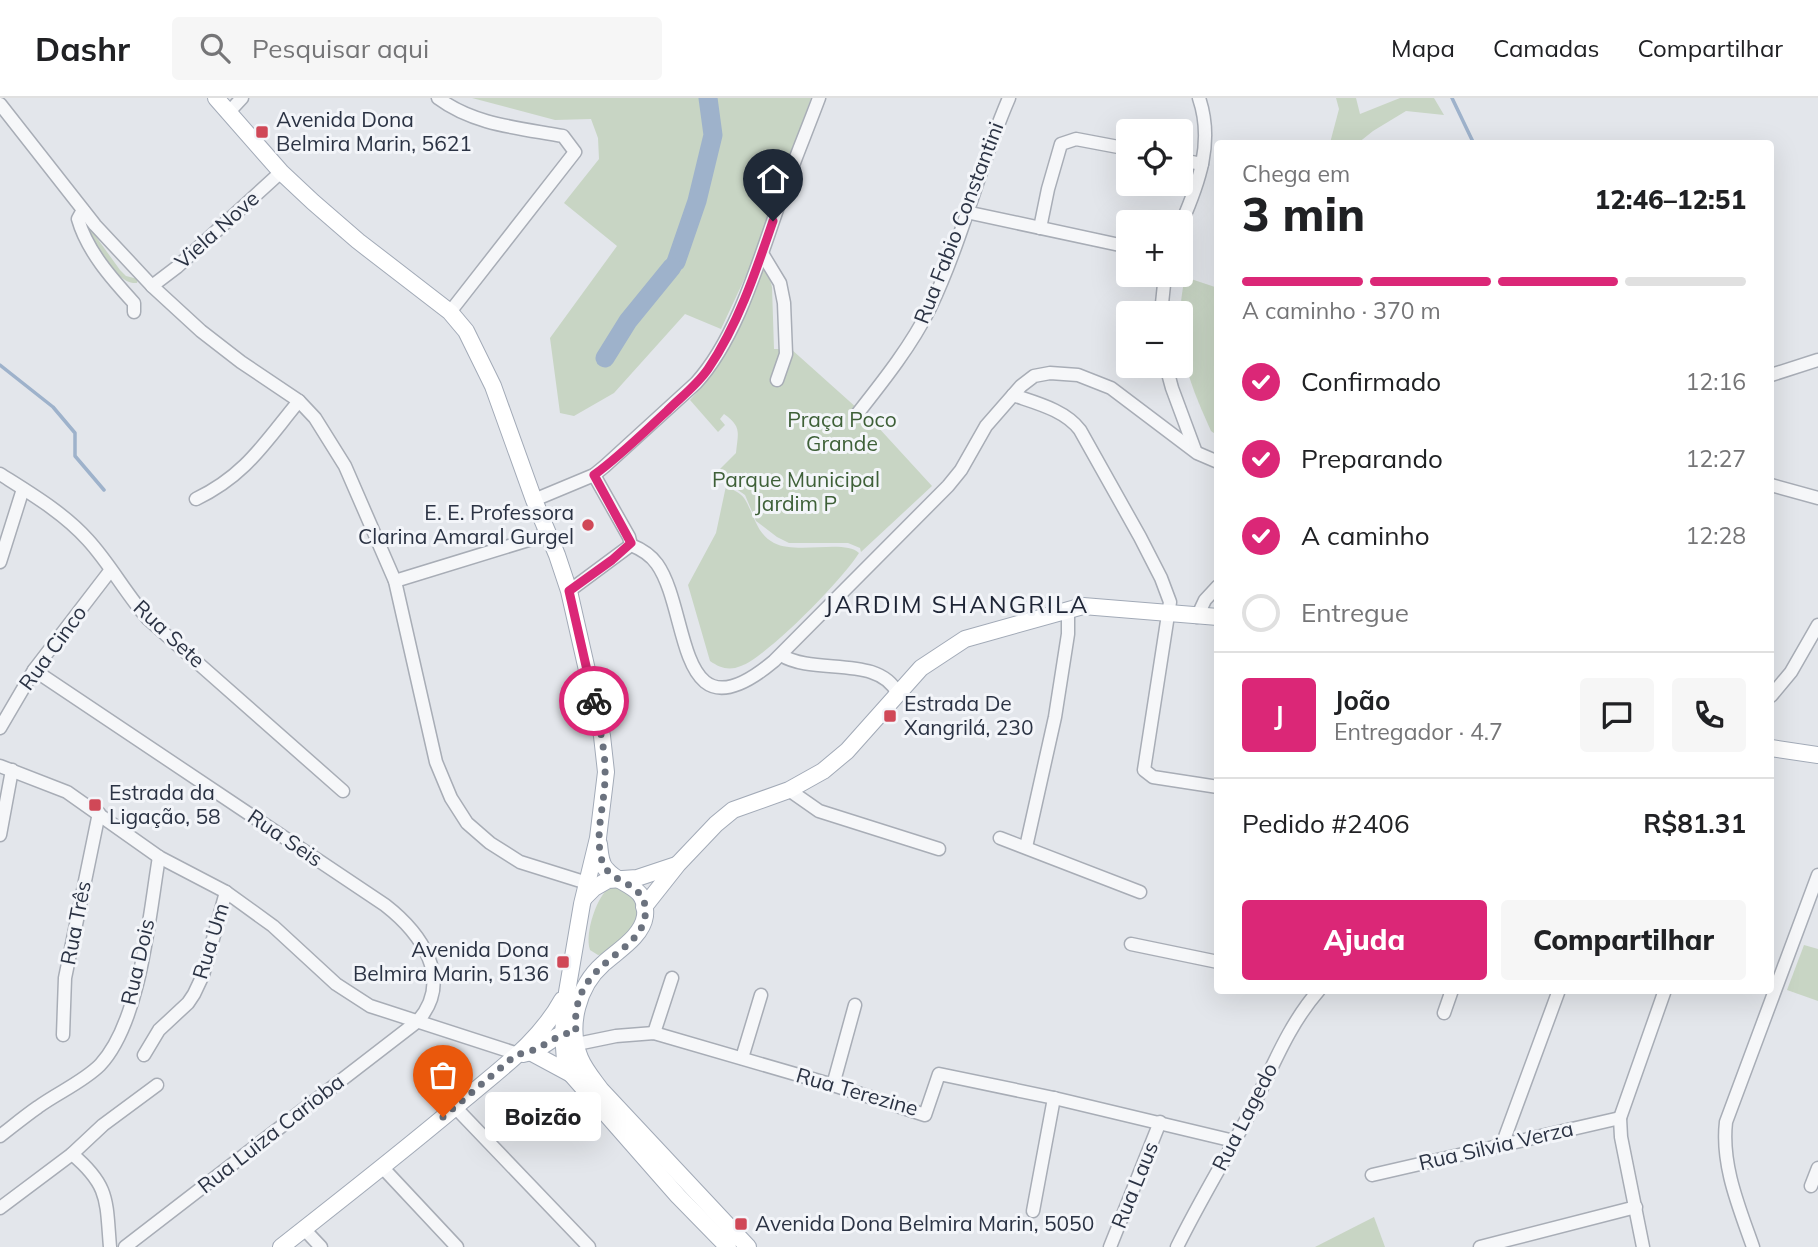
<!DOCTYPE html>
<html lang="pt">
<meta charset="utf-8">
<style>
:root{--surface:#fff;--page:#f6f6f6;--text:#202124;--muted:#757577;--line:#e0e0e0;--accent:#db2777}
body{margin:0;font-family:Mulish,sans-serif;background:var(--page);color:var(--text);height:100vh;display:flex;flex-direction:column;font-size:26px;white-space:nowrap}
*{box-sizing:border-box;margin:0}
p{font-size:23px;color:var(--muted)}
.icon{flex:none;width:38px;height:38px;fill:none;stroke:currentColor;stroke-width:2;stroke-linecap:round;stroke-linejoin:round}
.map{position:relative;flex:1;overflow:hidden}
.details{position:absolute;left:1214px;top:42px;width:560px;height:854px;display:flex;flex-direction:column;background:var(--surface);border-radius:7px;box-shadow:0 7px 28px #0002}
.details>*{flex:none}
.controls{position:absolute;left:1116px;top:21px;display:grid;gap:14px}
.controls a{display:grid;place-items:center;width:77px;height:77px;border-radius:7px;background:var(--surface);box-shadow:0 7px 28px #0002;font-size:35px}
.pin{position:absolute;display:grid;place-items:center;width:60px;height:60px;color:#fff;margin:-72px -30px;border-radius:50% 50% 50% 0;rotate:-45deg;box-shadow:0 0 7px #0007}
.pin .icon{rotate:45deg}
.courier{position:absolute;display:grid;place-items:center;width:70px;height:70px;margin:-35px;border:5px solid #db2777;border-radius:50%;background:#fff;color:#222;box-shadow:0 2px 9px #0007}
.bubble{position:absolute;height:49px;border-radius:7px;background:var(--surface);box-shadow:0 7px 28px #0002;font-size:23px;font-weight:800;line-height:49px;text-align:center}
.head em{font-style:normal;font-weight:800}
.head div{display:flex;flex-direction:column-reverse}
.head{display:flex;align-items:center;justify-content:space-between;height:119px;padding:0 28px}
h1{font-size:46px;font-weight:800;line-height:52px}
.bar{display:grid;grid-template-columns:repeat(4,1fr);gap:10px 7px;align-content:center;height:84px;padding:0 28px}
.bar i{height:9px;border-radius:5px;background:var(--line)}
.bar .on{background:var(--accent)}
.bar p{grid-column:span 4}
.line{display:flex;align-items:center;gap:18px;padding:0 28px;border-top:2px solid var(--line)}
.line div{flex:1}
.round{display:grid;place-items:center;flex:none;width:74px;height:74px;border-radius:7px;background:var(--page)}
ol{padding:0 28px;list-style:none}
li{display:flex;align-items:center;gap:21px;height:77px}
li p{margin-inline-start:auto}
li .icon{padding:7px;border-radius:50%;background:var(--accent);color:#fff;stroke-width:4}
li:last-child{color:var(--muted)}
li i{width:38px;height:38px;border:4px solid var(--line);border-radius:50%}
.action{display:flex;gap:14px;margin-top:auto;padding:14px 28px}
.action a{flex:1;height:80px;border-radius:7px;background:var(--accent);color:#fff;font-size:28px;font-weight:800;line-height:80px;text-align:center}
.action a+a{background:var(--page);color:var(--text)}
header{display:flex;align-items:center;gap:42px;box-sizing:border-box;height:98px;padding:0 35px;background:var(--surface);border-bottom:2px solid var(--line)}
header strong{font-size:33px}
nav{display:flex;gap:38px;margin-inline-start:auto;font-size:24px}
.search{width:490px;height:63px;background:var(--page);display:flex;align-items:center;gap:18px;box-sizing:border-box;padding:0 24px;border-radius:7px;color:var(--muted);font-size:26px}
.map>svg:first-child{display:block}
</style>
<header>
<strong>Dashr</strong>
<div class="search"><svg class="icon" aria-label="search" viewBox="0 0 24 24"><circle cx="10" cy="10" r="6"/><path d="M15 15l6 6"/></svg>Pesquisar aqui</div>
<nav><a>Mapa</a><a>Camadas</a><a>Compartilhar</a></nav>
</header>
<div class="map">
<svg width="1818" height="1149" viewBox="0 0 1818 1149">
<rect width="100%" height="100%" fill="#e3e6eb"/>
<g fill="#c8d5c4">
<polygon points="472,0 811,0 750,169 721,231 685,216 614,295 574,318 560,315 550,240 617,148 564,105 599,61 598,40 591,21 555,22"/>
<polygon points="1336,0 1356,0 1360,16 1400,0 1434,0 1444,17 1406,13 1373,33 1358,45 1330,45 1339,11"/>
<path d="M85 127 89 129 120 172 126 178 138 181 137 185C115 187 95 144 85 127Z"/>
<path d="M761 169 767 170 772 189 774 251H791L877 328 932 388 861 454 860 450 848 445H789L777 439 756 423 745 397 715 376 736 355C738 334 742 329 724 316L720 321 725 327 718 334 690 302 706 284Z"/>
<path d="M1185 179 1218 190V338L1211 333C1186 278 1172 239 1185 179Z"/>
<path d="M726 388C731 391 741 395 744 400 754 415 756 436 774 445 798 457 844 441 859 455 843 481 768 558 741 568 729 573 720 570 710 563L688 487 716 435Z"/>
<path d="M612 787 636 793 640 826 604 856 598 857 590 852C584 836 597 796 612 787Z"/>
<polygon points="1804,847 1818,851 1818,903 1787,892"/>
<polygon points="1374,1119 1385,1149 1315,1149"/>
</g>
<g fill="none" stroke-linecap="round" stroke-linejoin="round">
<g stroke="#9eb2cb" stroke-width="3.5">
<polyline points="1452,0 1474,46"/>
<polyline points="0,267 53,309 75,335 75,358 104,392"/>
</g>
<g stroke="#9eb2cb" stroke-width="19">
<polyline points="676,164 697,103 713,37 708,0"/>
<polyline points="605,260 628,223 672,169"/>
</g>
<g stroke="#a8adb6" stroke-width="15">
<g id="minor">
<path d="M438 0C474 27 520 30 563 38L575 54 450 214"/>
<polyline points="0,6 95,127 152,188 201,233 241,264 299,303 315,320 345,368 395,483 436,664 451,700 467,725 490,745 520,764 587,785"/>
<polyline points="229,14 242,0"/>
<polyline points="1181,62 1202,66"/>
<path d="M83 112 78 121C87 153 112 181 134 205V214"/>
<polyline points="966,114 1129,149"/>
<path d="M1181 126C1199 85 1214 44 1199 0"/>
<polyline points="1040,130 1048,91 1061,46 1076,41 1129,51"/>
<polyline points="763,157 780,185 784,205 786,256 777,282"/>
<polyline points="152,188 177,169 281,74"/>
<polyline points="1161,215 1165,177"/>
<polyline points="1166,268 1172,290 1195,352"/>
<polyline points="1771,277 1818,262"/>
<path d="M1013 297C1036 305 1065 312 1080 332L1140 439 1161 480 1170 504 1144 672 1153 679 1218 689"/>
<path d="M858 315C884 282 911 248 930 210 962 143 979 69 1009 0"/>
<path d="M0 376C30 395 64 415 88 442 110 466 126 496 148 521L343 693"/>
<polyline points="1771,387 1818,400"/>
<path d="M196 401C246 377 265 344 299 303"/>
<path d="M534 402 594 377 605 368 696 285C737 240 759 162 779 106 791 70 806 35 819 0"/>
<path d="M631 447C641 451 650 456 657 466 691 514 675 646 774 563L948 388 961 372 986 328 1021 288 1034 278 1050 275 1078 277 1111 290 1197 355 1218 364"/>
<polyline points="0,464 23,391"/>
<polyline points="395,483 548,436"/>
<polyline points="569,493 631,447 629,439 594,377"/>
<polyline points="1197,519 1205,502 1218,488"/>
<path d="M781 557C815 578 879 556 898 596"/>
<path d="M34 572 385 807C421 835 454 881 418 923L125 1149"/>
<polyline points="1771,598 1791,574 1818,527"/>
<polyline points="0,630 34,572 110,473"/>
<polyline points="0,668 67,694 159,759 226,794 273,828 336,886 370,908 518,956"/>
<polyline points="789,692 819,713 939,751"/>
<polyline points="0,737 12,672"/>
<polyline points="1000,740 1140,794"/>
<polyline points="1026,749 1055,619 1068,536 1068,511"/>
<polyline points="1131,846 1218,864"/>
<polyline points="1444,915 1452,892"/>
<polyline points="654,935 672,880"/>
<polyline points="63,937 65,880 99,715"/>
<polyline points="577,946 616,938 654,935 833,987 925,1017 939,976 1054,1000 1234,1043"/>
<polyline points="144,957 159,932 188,905 194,896 203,877 226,794"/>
<polyline points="742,960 761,897"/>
<polyline points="833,987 855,907"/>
<polyline points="455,1009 589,1149"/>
<path d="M0 1038C13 1028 25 1018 38 1009 57 995 83 984 100 967 141 923 149 818 159 759"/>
<polyline points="1502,1047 1559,892"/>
<polyline points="72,1056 103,1027 157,987"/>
<polyline points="383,1070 457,1149"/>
<polyline points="1372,1077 1620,1020"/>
<polyline points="1811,1088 1818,1070"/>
<path d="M0 1110 72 1056C110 1088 106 1103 110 1149"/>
<polyline points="1033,1113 1054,1000"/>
<polyline points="304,1131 321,1149"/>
<polyline points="1110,1149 1160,1024"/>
<path d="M1177 1149C1198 1106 1223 1065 1246 1022 1270 977 1285 931 1319 892"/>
<polyline points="1480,1149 1636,1109"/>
<polyline points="1643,1149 1621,1039 1620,1020 1665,892"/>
<path d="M1753 1149C1739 1109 1721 1067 1726 1024L1818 777"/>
</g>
</g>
<g stroke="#a2aab7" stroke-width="18">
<g id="major">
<polyline points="216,0 281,74 313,104 358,143 450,214 466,233 493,288 534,402 557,457 569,493 602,638 606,674 598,740 582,806 567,894 563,935 565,963 571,976 678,1098 728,1149"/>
<polyline points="1771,650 1818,657"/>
<path d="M599 746C600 754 600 765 606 771 620 789 648 786 645 818 642 839 617 853 603 866 578 888 567 928 580 960 585 972 593 981 601 992L748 1149"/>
<polyline points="585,799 594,790 608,782 637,780 676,767"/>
<polyline points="644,809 678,766 716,726 733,712 789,692 823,673 847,653 921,570 965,541 1083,508 1218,519"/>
<polyline points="532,955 571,976"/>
<path d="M523 956C542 954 553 935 572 934"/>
<path d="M281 1149C343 1100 405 1052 465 1001 501 970 539 944 562 902"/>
</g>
</g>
<use href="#minor" stroke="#f6f7f9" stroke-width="12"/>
<use href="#major" stroke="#fff" stroke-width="16"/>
</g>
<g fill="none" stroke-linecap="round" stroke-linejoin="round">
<path stroke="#6b727e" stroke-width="7" stroke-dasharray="0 12.6" d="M443 1019 517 956C540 955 554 935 576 934 569 864 639 858 645 819 650 782 609 788 602 763 594 735 605 707 605 678 606 653 599 628 594 603"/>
<path stroke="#db2777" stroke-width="9" d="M594 603 569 493 612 462 631 445 594 377C620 358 643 335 667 313 681 299 697 287 708 271 738 227 756 173 773 123"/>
</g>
<g fill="#d04857" stroke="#f3f5f9" stroke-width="2.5">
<rect x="255" y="27" width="14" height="14" rx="3.5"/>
<circle cx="588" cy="427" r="7"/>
<rect x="883" y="611" width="14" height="14" rx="3.5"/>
<rect x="88" y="700" width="14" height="14" rx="3.5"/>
<rect x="556" y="857" width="14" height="14" rx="3.5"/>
<rect x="734" y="1119" width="14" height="14" rx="3.5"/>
</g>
<g text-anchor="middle" stroke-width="6" stroke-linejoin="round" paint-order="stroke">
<g font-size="21" fill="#2b3344" stroke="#f3f5f9" text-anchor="start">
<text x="276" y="29">Avenida Dona<tspan x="276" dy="24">Belmira Marin, 5621</tspan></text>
<text x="574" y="422" text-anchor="end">E. E. Professora<tspan x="574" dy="24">Clarina Amaral Gurgel</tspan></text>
<text x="904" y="613">Estrada De<tspan x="904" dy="24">Xangrilá, 230</tspan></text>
<text x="109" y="702">Estrada da<tspan x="109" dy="24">Ligação, 58</tspan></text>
<text x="549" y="859" text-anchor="end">Avenida Dona<tspan x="549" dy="24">Belmira Marin, 5136</tspan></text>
<text x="755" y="1133">Avenida Dona Belmira Marin, 5050</text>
</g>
<g font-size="21" fill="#2b3344" stroke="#f3f5f9">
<text transform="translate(959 125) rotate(-69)" y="7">Rua Fabio Constantini</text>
<text transform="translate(217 132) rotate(-42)" y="7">Viela Nove</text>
<text transform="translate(169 536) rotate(43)" y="7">Rua Sete</text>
<text transform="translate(53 550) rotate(-54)" y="7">Rua Cinco</text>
<text transform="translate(285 740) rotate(34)" y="7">Rua Seis</text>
<text transform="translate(76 825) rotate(-79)" y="7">Rua Três</text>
<text transform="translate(211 843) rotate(-73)" y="7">Rua Um</text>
<text transform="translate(138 864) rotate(-77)" y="7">Rua Dois</text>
<text transform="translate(857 994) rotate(16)" y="7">Rua Terezine</text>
<text transform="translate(1245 1019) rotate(-63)" y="7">Rua Lagedo</text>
<text transform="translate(271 1036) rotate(-38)" y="7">Rua Luiza Carioba</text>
<text transform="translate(1496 1048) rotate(-13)" y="7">Rua Silvia Verza</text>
<text transform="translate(1135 1087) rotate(-68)" y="7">Rua Laus</text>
</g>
<g font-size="21" fill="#3e6038" stroke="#f3f5f9">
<text x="842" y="329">Praça Poco<tspan x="842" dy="24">Grande</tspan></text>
<text x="796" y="389">Parque Municipal<tspan x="796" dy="24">Jardim P</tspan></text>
</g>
<g font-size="24" letter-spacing="2" fill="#1d2435" stroke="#f3f5f9">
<text x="957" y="515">JARDIM SHANGRILA</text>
</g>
</g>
</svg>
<div class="controls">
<a><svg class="icon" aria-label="locate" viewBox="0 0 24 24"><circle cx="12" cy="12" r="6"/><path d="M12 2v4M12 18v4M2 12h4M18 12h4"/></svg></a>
<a>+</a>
<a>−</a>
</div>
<div class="pin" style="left:443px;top:1019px;background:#ea580c"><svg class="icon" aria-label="bag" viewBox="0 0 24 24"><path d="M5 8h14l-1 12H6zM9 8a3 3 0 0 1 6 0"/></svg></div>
<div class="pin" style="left:773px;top:123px;background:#1f2937"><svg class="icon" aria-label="home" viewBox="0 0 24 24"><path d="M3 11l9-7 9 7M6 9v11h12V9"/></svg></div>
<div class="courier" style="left:594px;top:603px"><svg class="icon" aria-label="bike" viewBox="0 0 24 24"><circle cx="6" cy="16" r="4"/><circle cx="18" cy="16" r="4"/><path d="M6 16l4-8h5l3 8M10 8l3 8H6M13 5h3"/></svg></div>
<div class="bubble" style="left:485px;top:994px;width:116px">Boizão</div>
<section class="details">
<div class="head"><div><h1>3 min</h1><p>Chega em</p></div><em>12:46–12:51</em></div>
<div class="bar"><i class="on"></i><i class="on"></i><i class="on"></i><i></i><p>A caminho · 370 m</p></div>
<ol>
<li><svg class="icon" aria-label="check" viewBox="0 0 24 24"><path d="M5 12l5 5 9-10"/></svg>Confirmado<p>12:16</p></li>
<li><svg class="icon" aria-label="check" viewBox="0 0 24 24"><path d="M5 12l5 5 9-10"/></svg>Preparando<p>12:27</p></li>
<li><svg class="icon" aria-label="check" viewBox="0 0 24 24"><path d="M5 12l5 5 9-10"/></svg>A caminho<p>12:28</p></li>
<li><i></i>Entregue</li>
</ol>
<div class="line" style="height:126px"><b class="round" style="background:var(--accent);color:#fff">J</b><div><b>João</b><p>Entregador · 4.7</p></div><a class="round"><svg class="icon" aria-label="chat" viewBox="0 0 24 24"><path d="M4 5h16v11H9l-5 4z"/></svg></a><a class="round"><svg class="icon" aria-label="phone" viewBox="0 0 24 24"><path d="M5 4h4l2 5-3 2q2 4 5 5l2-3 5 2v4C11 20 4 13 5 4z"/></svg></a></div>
<div class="line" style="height:91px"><div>Pedido #2406</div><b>R$81.31</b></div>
<div class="action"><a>Ajuda</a><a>Compartilhar</a></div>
</section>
</div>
